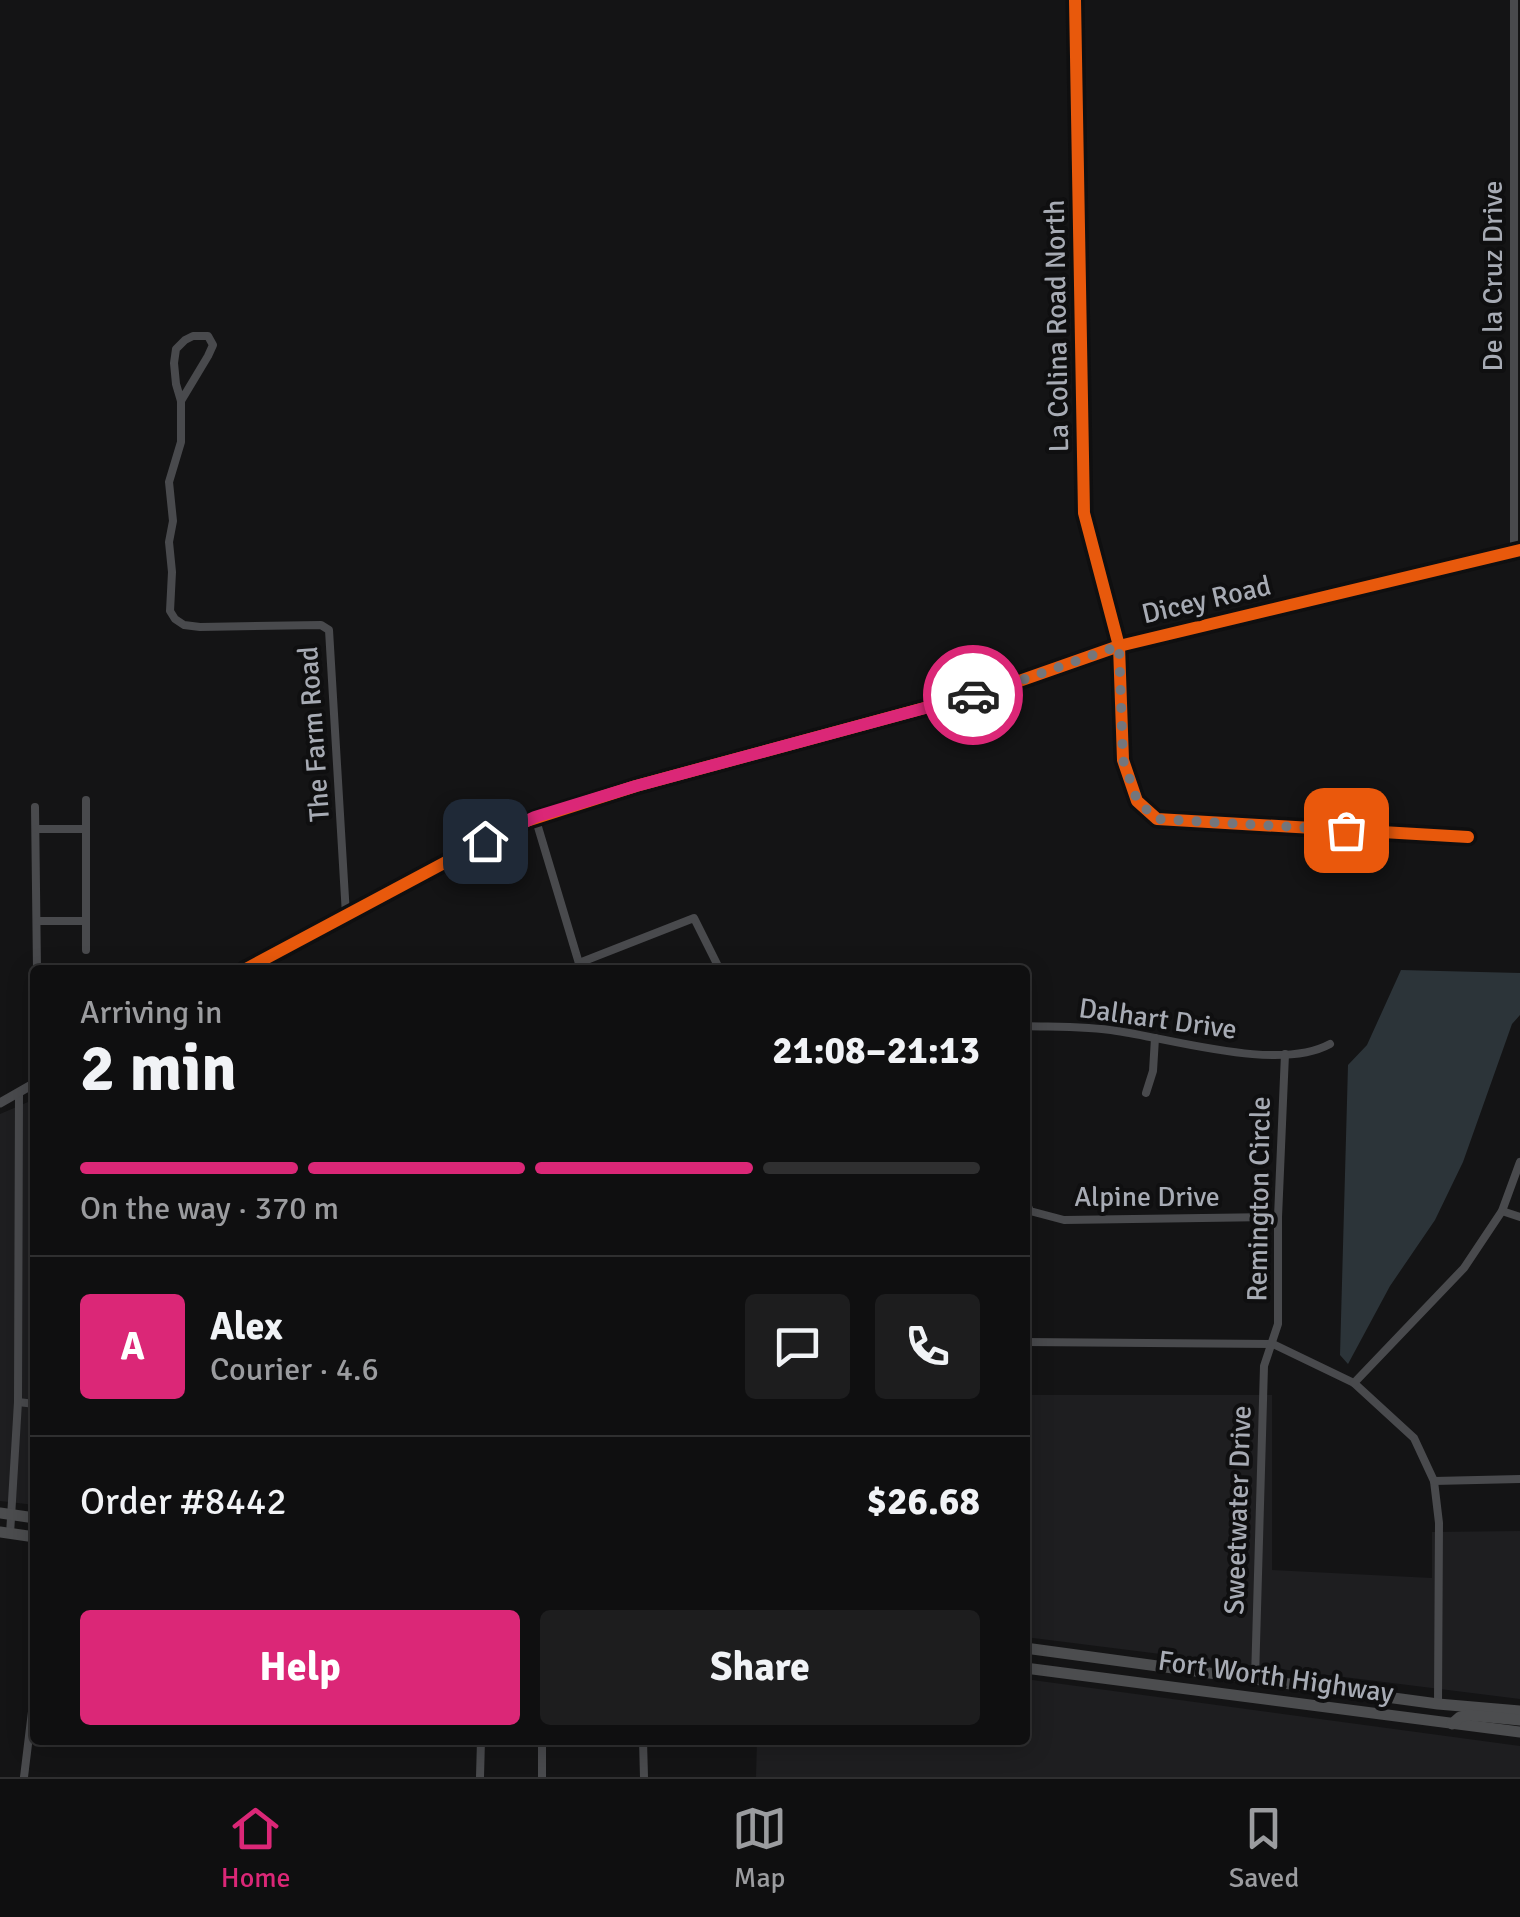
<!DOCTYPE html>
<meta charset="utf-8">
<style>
:root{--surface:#0f0f10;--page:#1d1d1e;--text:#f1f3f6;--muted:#9b9c9f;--line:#2f2f30;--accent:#db2777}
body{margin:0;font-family:Signika,sans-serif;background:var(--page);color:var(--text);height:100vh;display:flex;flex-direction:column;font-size:38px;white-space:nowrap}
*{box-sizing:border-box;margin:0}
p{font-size:32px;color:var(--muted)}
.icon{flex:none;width:55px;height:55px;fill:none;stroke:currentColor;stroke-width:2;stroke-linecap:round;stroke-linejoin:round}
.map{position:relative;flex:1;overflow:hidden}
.details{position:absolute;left:30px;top:965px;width:1000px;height:780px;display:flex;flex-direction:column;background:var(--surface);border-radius:10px;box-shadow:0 5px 25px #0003,0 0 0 2px var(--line)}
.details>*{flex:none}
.pin{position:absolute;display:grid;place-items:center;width:85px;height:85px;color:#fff;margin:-42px;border-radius:20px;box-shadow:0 5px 15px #0006}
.courier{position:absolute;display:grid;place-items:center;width:100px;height:100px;margin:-50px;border:8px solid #db2777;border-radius:50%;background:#fff;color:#222;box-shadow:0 2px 12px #0007}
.overview em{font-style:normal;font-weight:800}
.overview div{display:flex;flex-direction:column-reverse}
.overview{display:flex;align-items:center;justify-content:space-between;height:170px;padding:0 50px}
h1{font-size:65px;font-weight:800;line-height:75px}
.bar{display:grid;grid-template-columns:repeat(4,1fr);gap:15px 10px;align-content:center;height:120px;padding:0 50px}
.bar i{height:12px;border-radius:8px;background:var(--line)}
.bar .on{background:var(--accent)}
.bar p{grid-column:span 4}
.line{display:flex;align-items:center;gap:25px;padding:0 50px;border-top:2px solid var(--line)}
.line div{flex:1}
.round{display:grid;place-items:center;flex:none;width:105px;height:105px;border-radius:10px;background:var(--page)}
.action{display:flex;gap:20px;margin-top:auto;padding:20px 50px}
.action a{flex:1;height:115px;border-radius:10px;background:var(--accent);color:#fff;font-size:40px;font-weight:800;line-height:115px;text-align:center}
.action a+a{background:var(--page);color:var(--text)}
.tab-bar{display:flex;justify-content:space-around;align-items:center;height:140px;border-top:2px solid var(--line);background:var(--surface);font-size:28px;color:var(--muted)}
.tab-bar a{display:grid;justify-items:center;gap:5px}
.tab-bar .on{color:var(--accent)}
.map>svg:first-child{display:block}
</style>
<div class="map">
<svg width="1520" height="1777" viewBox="0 0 1520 1777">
<rect width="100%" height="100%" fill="#141415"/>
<g fill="#1e1e20">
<polygon points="35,1099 35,1505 0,1501 0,1114"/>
<polygon points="1025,1395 1272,1395 1272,1570 1432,1578 1432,1532 1520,1531 1520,1699 1025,1637"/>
<polygon points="1025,1679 1520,1746 1520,1777 756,1777 757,1740 1025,1740"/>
</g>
<polygon fill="#2c3439" points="1401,970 1520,973 1520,1015 1512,1024 1463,1162 1435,1220 1390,1286 1348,1364 1340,1355 1348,1065 1367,1045"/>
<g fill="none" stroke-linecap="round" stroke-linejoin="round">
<g stroke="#494a4d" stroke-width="8">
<polyline points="1075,0 1084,513 1119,646 1123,760 1137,801 1157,819 1468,837"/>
<polyline points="1514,0 1514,551"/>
<polyline points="181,401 208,356 213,345 208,336 193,336 185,340 176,349 174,363 176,384 181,401 181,442 169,482 173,521 169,542 172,572 170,611 175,619 184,625 200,627 321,625 329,630 346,915"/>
<polyline points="35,807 37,970"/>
<polyline points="535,817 581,970"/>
<polyline points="36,829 86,829"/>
<polyline points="37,921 86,921"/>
<polyline points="86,950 86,800"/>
<polyline points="579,963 694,918 720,970"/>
<path d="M1025 1026C1055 1027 1087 1026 1117 1031 1173 1039 1279 1072 1330 1044"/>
<polyline points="1146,1093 1153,1071 1155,1038"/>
<polyline points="1025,1199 1030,1211 1064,1220 1278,1217"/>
<polyline points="1502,1211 1520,1217"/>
<polyline points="1025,1342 1273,1344 1354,1383 1414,1438 1434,1481 1439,1523 1438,1704"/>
<polyline points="1354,1383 1464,1268 1502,1211 1520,1162"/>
<polyline points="18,1402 35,1404"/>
<polyline points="1434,1481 1520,1479"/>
<polyline points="10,1534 18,1402 19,1093"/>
<polyline points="1255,1679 1264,1366 1278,1324 1278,1217 1285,1054"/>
<polyline points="643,1740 644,1777"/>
<polyline points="24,1777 35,1687"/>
<polyline points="480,1777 481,1740"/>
<polyline points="542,1777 542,1740"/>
</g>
<g stroke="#494a4d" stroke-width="9">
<polyline points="244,970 517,824 636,786 1002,687 1119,646 1520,550"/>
<polyline points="0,1103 35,1083"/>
</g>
<g stroke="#4c4d4f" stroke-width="11">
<polyline points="0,1513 35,1518"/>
<polyline points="0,1532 35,1537"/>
<polyline points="1025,1648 1438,1704 1520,1711"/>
<polyline points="1025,1668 1520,1732"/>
<polyline points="1452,1724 1460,1717 1468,1715 1520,1720"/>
</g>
<g stroke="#0f0f10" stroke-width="19">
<g id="cycleway">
<polyline points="1075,0 1084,513 1119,646 1123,760 1137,801 1157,819 1468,837"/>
<polyline points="244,970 517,824 636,786 1002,687 1119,646 1520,550"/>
</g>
</g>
<use href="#cycleway" stroke="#e8590c" stroke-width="12"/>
</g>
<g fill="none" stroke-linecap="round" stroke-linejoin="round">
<polyline stroke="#74767c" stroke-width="10" stroke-dasharray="0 18" points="973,695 1002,687 1119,646 1123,760 1137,800 1156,819 1346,830"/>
<polyline stroke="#db2777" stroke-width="12" points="485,841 535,817 636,786 973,695"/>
</g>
<g text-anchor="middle" stroke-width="8" stroke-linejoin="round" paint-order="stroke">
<g font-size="28" fill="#a7abb4" stroke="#0f0f10">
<text transform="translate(1492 276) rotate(-90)" y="10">De la Cruz Drive</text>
<text transform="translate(1056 326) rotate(-91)" y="10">La Colina Road North</text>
<text transform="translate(1206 599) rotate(-13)" y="10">Dicey Road</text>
<text transform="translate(313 734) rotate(-94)" y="10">The Farm Road</text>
<text transform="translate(1158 1018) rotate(8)" y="10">Dalhart Drive</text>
<text x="1147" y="1206">Alpine Drive</text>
<text transform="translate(1258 1199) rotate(-89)" y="10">Remington Circle</text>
<text transform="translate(1237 1510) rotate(-88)" y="10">Sweetwater Drive</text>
<text transform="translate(1276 1676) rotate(8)" y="10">Fort Worth Highway</text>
</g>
</g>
</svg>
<div class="pin" style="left:1346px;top:830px;background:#ea580c"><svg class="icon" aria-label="bag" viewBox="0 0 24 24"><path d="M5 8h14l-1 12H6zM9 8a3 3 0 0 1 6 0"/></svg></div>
<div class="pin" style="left:485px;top:841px;background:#1f2937"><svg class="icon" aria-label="home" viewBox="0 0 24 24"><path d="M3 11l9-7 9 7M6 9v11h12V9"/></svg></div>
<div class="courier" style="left:973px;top:695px"><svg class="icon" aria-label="car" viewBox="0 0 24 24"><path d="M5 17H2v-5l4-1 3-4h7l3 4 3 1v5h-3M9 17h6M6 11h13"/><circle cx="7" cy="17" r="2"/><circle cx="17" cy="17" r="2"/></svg></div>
<section class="details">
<div class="overview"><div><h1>2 min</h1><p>Arriving in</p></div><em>21:08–21:13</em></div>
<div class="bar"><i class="on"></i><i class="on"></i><i class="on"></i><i></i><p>On the way · 370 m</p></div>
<div class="line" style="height:180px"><b class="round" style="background:var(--accent);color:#fff">A</b><div><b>Alex</b><p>Courier · 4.6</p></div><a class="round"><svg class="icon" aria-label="chat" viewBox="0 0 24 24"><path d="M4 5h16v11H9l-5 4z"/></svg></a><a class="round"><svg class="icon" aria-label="phone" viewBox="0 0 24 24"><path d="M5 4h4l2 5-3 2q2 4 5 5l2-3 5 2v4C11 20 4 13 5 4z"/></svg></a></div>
<div class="line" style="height:130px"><div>Order #8442</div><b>$26.68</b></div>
<div class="action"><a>Help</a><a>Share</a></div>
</section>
</div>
<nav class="tab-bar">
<a class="on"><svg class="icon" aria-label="home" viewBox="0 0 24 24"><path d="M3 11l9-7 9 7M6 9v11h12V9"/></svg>Home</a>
<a><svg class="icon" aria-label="map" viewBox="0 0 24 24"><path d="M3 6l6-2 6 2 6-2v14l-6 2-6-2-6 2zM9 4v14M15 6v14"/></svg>Map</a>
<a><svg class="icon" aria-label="saved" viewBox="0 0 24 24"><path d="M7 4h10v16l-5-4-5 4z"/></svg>Saved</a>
</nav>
